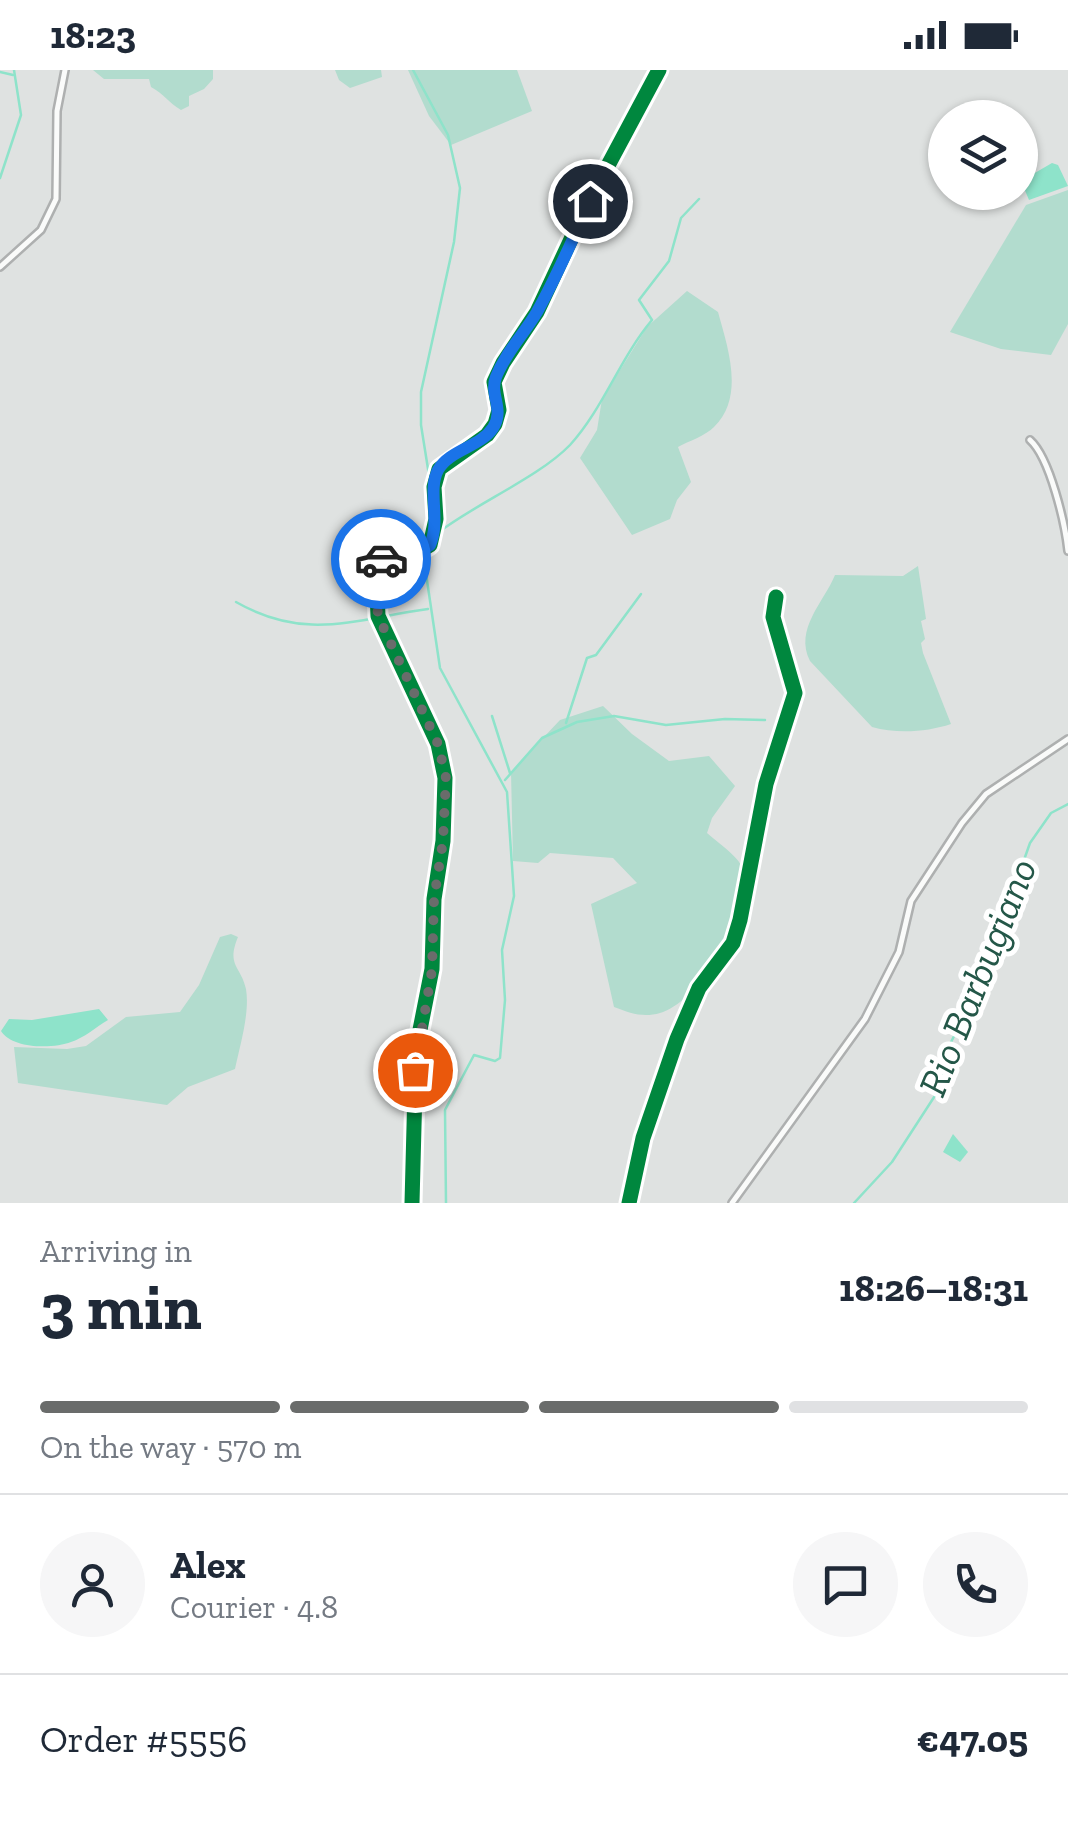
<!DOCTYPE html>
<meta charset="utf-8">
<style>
:root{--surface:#fff;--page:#f6f6f7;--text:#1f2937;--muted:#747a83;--line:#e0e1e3;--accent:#6a6c6b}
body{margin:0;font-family:"Zilla Slab",serif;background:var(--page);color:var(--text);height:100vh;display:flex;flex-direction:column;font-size:38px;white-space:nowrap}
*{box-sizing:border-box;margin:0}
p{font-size:32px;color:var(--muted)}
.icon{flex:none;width:55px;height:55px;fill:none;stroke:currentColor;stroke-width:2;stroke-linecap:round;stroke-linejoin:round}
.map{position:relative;height:1133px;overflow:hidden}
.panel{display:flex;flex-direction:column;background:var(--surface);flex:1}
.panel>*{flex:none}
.controls{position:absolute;left:928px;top:30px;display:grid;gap:20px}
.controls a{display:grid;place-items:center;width:110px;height:110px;border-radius:50%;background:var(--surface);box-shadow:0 2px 8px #0004;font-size:50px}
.pin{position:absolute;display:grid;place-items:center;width:85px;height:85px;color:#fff;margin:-42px;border:5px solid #fff;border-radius:50%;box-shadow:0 2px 10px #0007}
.courier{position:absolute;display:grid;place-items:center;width:100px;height:100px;margin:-50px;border:8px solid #1a73e8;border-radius:50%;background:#fff;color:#222;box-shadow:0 2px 12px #0007}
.headline em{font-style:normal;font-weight:700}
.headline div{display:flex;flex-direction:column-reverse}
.headline{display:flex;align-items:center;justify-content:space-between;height:170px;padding:0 40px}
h1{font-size:65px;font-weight:700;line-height:75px}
.bar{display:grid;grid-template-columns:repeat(4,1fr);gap:15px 10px;align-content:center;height:120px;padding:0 40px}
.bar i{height:12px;border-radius:8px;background:var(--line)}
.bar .active{background:var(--accent)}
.bar p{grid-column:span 4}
.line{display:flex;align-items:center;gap:25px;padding:0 40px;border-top:2px solid var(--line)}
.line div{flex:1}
.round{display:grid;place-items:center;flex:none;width:105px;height:105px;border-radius:52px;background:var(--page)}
.status{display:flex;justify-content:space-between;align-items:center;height:70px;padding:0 50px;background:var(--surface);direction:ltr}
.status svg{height:28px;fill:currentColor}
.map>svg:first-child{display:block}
</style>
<div class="status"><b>18:23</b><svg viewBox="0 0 49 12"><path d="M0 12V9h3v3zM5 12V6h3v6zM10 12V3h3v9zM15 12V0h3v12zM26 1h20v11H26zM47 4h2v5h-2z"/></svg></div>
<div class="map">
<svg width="1068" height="1133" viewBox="0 0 1068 1133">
<rect width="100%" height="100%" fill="#dfe2e1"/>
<g fill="#b2dcce">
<path d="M93 0H213V9L204 19 189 26V36L181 40C169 33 164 24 151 17L149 9H104Z"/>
<polygon points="335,0 381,0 382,7 350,18 339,10"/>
<polygon points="408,0 517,0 532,41 451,75 429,46"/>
<polygon points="1068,120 1068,254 1051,285 1001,279 950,262 1026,135"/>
<path d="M687 221 718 242C728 278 745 327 714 357 705 366 689 371 678 377L691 412 677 430 670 449 632 465 580 388 597 360 602 329 647 257Z"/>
<path d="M918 496 926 549 921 551 925 569 921 573 923 583 951 654C927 662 897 664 872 657L810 591C794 559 824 532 835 505L903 506Z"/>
<path d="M603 636 632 664 669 691 709 686 735 716 712 748 707 763C717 772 735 784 741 795 763 837 701 931 660 943 643 948 630 943 614 937L591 834 637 813 613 788 550 783 538 793 513 791 511 702 560 650Z"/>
<path d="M231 864 238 867C226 896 241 896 246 919 250 943 240 975 235 999L188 1017 167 1035 18 1013 14 977 67 979 86 976 126 947 180 942 199 915 220 867Z"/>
</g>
<g fill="#8ee3ca">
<polygon points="1052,93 1058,95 1068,116 1029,130 1021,111"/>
<path d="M99 939 108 950C96 957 84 968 71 972 53 979 12 979 1 961L9 949 32 950Z"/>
<polygon points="953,1064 968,1082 960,1092 943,1082"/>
</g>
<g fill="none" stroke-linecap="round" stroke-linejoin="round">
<g stroke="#8ee3ca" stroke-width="2.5">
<polyline points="413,0 448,65 460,118 454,172 421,322 421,355 432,424"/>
<polyline points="0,2 13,5"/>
<polyline points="0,108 21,45 14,0"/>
<polyline points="437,457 437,466 425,497 440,598 507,722 514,826 502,880 505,930 500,988 495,991 474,985 445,1040 446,1133"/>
<path d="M439 462C477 433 539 407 570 375 603 339 620 288 652 250L639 230 669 191 681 148 699 129"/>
<path d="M236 532C306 572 355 549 428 539"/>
<polyline points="492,646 510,703"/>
<polyline points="566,653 587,588 596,585 641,524"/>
<polyline points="505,710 542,668 577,652 614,646 666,655 725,649 765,650"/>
<polyline points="854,1133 892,1092 938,1021 949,976 979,917 1030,773 1051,743 1068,734"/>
</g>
<g stroke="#aeb0b0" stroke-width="10">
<g id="minor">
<polyline points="0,197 41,160 56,129 57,41 65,0"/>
<path d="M1030 370C1050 388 1065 453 1068 481"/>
<path d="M412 1133 416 980 432 899 434 829 443 771 445 708 438 674 378 546 376 496C388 481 414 487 430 475L436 449 434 417 439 399 487 365 495 354 499 340 494 312 503 293 537 242 589 131 659 0"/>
<polyline points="629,1133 643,1068 677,969 699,918 733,873 740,850 766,714 795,623 773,547 776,527"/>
<polyline points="732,1133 865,949 899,882 911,831 962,753 986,724 1068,669"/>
</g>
</g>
<use href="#minor" stroke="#fafbfa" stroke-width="5"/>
<g stroke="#fff" stroke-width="21">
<g id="cycleway">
<path d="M412 1133 416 980 432 899 434 829 443 771 445 708 438 674 378 546 376 496C388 481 414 487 430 475L436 449 434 417 439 399 487 365 495 354 499 340 494 312 503 293 537 242 589 131 659 0"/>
<polyline points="629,1133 643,1068 677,969 699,918 733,873 740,850 766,714 795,623 773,547 776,527"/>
</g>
</g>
<use href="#cycleway" stroke="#00873e" stroke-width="15"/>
</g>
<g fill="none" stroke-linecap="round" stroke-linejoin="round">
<polyline stroke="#6a6c6b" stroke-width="10" stroke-dasharray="0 18" points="381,489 375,500 378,546 438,674 446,708 443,771 434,829 432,900 415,1000"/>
<path stroke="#1a73e8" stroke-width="12" d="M381 489 420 481 430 475C441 450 427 421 438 400 449 380 480 377 493 358 505 339 489 325 496 307 506 282 524 264 537 242 557 206 573 169 590 131"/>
</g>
<g text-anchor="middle" stroke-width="10" stroke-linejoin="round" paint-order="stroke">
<g font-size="40" font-style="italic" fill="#245748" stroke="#fff">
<text transform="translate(977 907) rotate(-68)" y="14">Rio Barbugiano</text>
</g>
</g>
</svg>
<div class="controls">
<a><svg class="icon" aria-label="layers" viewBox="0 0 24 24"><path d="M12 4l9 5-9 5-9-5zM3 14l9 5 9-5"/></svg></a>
</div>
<div class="pin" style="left:415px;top:1000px;background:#ea580c"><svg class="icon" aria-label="bag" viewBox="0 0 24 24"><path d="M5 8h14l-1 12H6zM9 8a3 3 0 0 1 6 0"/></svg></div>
<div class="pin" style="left:590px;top:131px;background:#1f2937"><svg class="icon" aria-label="home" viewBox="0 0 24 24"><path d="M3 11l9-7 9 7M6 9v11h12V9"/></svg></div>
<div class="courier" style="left:381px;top:489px"><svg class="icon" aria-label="car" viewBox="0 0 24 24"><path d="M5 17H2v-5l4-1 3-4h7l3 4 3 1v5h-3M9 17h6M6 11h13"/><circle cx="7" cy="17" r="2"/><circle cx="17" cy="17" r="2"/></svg></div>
</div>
<section class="panel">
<div class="headline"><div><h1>3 min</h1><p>Arriving in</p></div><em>18:26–18:31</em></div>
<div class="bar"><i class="active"></i><i class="active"></i><i class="active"></i><i></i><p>On the way · 570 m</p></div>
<div class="line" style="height:180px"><a class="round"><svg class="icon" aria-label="person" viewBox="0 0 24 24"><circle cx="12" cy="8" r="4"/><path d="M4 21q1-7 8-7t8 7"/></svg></a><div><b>Alex</b><p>Courier · 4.8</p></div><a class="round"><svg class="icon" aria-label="chat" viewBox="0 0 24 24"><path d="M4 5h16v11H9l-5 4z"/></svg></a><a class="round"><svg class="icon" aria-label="phone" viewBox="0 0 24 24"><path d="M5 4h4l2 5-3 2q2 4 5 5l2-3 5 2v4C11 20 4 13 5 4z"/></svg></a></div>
<div class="line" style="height:130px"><div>Order #5556</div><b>€47.05</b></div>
</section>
